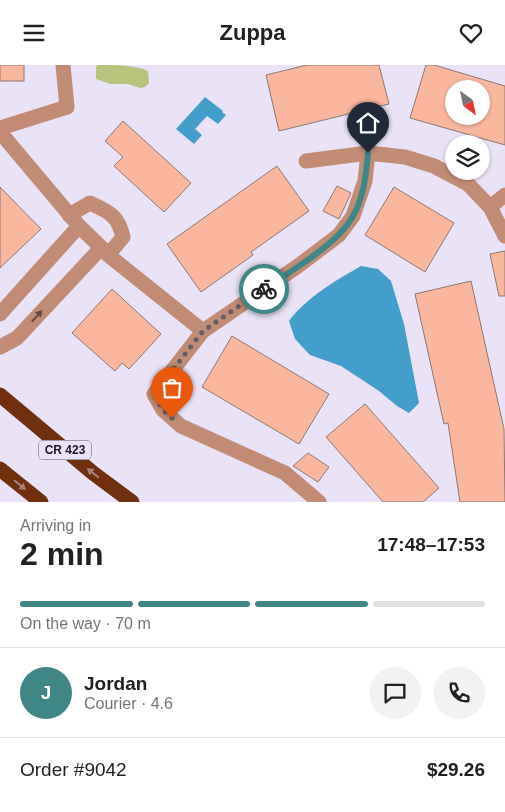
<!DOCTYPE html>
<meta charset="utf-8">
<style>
:root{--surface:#fff;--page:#f2f2f2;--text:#202124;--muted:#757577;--line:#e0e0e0;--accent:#3e8786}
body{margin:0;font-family:Arial,sans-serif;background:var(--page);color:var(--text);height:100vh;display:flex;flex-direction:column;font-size:19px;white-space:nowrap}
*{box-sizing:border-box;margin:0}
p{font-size:16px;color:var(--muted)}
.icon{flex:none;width:28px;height:28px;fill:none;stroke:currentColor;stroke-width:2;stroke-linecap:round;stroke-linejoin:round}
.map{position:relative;height:437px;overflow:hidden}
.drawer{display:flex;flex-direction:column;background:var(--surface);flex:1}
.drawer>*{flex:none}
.needle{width:32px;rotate:147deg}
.tools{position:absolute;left:445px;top:15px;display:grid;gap:10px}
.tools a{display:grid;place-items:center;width:45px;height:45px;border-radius:50%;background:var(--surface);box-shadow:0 1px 4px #0004;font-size:25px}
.pin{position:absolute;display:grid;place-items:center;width:42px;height:42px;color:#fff;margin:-51px -21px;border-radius:50% 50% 50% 0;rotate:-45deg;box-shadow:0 0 5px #0007}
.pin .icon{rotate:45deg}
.courier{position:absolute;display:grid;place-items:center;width:50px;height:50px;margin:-25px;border:4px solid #3e8786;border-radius:50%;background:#fff;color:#222;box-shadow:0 1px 6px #0007}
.overview em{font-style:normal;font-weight:800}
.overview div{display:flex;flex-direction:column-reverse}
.overview{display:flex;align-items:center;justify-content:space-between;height:85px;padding:0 20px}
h1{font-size:32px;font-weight:800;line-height:38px}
.bar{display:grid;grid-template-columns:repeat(4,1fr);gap:8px 5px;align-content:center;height:60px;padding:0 20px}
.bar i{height:6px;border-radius:4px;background:var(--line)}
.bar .on{background:var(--accent)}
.bar p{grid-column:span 4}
.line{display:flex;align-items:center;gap:12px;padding:0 20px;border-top:1px solid var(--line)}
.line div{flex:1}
.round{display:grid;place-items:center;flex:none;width:52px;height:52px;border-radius:26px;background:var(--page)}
header{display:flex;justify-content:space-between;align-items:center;height:65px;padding:0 20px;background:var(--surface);font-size:22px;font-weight:800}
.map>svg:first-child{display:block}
</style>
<header><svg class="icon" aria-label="menu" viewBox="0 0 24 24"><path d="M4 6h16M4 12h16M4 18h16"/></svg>Zuppa<svg class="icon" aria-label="heart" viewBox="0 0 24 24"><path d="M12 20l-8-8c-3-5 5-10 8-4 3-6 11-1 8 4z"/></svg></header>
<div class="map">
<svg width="505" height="437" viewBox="0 0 505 437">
<rect width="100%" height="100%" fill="#eae2f6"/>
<path fill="#b6c47c" d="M98 0C113 0 136 0 148 6L149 18 145 22 140 23 128 19H110L96 14V2Z"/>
<g fill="#449ecc">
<polygon points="205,32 223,46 222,47 226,50 218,59 207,51 195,64 202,70 194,79 176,64"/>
<path d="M361 201 378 204 391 216 404 259 419 338 409 348 397 341 379 326 341 301 310 290 295 274 289 256C307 232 335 216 361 201Z"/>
</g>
<g fill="#fbb79e" stroke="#8d7870" fill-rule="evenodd">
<rect x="0" y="0" width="24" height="16"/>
<polygon points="307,0 379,0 389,39 279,66 266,10"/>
<path d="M426 0H434L505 21V80L410 53ZM454 24H481V51H454Z"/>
<polygon points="123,56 191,118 164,147 114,101 123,92 105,76"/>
<polygon points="277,101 309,146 251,187 253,190 201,227 167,179"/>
<polygon points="337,121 351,128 339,154 323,146"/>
<polygon points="0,122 41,164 0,203"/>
<polygon points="394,122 454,158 425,207 365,170"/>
<polygon points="505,186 505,231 499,231 490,189"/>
<polygon points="471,216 504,364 505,437 460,437 448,358 444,359 415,229"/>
<polygon points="112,224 161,269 129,304 122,298 115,306 72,268"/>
<polygon points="232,271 329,329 299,379 202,322"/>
<polygon points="365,339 439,423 423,437 383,437 326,372"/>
<polygon points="308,388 329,402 318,417 293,401"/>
</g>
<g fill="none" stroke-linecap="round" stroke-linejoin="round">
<g stroke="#c28b73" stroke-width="15">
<polyline points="0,63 67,42 63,0"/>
<polyline points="0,67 79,161 113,194 203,266"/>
<polyline points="306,96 368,88"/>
<polyline points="490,142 505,130"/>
<path d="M69 150 90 138C109 147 118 150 123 172L108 190"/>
<polyline points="0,249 79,161"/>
<polyline points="0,282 17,273 101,183"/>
<polyline points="319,437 285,408 181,361 163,345 154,329 203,266 298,201 339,170 353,151 365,116 368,88 405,92 434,101 468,119 490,142 505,171"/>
</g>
<g stroke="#70300d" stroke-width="15">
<polyline points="0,330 93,408 132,437"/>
<polyline points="0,404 41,437"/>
</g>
</g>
<defs><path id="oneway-solid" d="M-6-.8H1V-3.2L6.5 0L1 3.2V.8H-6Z" transform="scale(1.25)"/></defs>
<use fill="#654b44" href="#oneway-solid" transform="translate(37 251) rotate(-47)"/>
<g fill="#a78076">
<use href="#oneway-solid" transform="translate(93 408) rotate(-142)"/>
<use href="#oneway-solid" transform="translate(20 420) rotate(39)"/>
</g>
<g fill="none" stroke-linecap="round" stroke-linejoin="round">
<polyline stroke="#625d69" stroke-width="5" stroke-dasharray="0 9" points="172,353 163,345 154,329 203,266 264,224"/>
<path stroke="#3e8786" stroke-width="6" d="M264 224C291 206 338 179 353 151 364 132 366 109 368 88"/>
</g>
<g text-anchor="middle" stroke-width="4" stroke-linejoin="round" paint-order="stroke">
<rect fill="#eae2f6" stroke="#58535e" stroke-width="1" x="39" y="375.5" width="52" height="19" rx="4"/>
<g font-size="12" font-weight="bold" fill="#19161d">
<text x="65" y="389">CR 423</text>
</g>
</g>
</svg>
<div class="tools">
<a><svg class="needle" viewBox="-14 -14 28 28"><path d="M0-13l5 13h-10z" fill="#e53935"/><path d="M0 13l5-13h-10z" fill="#757577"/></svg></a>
<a><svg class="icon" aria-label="layers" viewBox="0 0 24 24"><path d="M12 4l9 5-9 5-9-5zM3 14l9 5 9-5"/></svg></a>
</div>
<div class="pin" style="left:172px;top:353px;background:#ea580c"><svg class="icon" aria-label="bag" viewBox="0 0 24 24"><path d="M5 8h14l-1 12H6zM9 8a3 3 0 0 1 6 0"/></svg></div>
<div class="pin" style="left:368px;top:88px;background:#1f2937"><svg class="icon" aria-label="home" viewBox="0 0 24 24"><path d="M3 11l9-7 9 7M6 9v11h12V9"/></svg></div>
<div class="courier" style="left:264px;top:224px"><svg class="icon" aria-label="bike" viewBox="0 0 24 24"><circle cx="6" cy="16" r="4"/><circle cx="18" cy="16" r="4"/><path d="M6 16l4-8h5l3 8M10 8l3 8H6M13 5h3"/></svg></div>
</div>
<section class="drawer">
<div class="overview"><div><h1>2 min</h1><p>Arriving in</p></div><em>17:48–17:53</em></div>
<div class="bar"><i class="on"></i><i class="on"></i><i class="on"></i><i></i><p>On the way · 70 m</p></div>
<div class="line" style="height:90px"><b class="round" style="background:var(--accent);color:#fff">J</b><div><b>Jordan</b><p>Courier · 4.6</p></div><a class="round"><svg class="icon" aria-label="chat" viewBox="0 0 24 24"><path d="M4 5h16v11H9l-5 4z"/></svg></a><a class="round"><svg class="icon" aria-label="phone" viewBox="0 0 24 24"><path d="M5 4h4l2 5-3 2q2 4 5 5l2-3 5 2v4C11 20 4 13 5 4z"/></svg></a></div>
<div class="line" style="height:65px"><div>Order #9042</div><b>$29.26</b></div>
</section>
